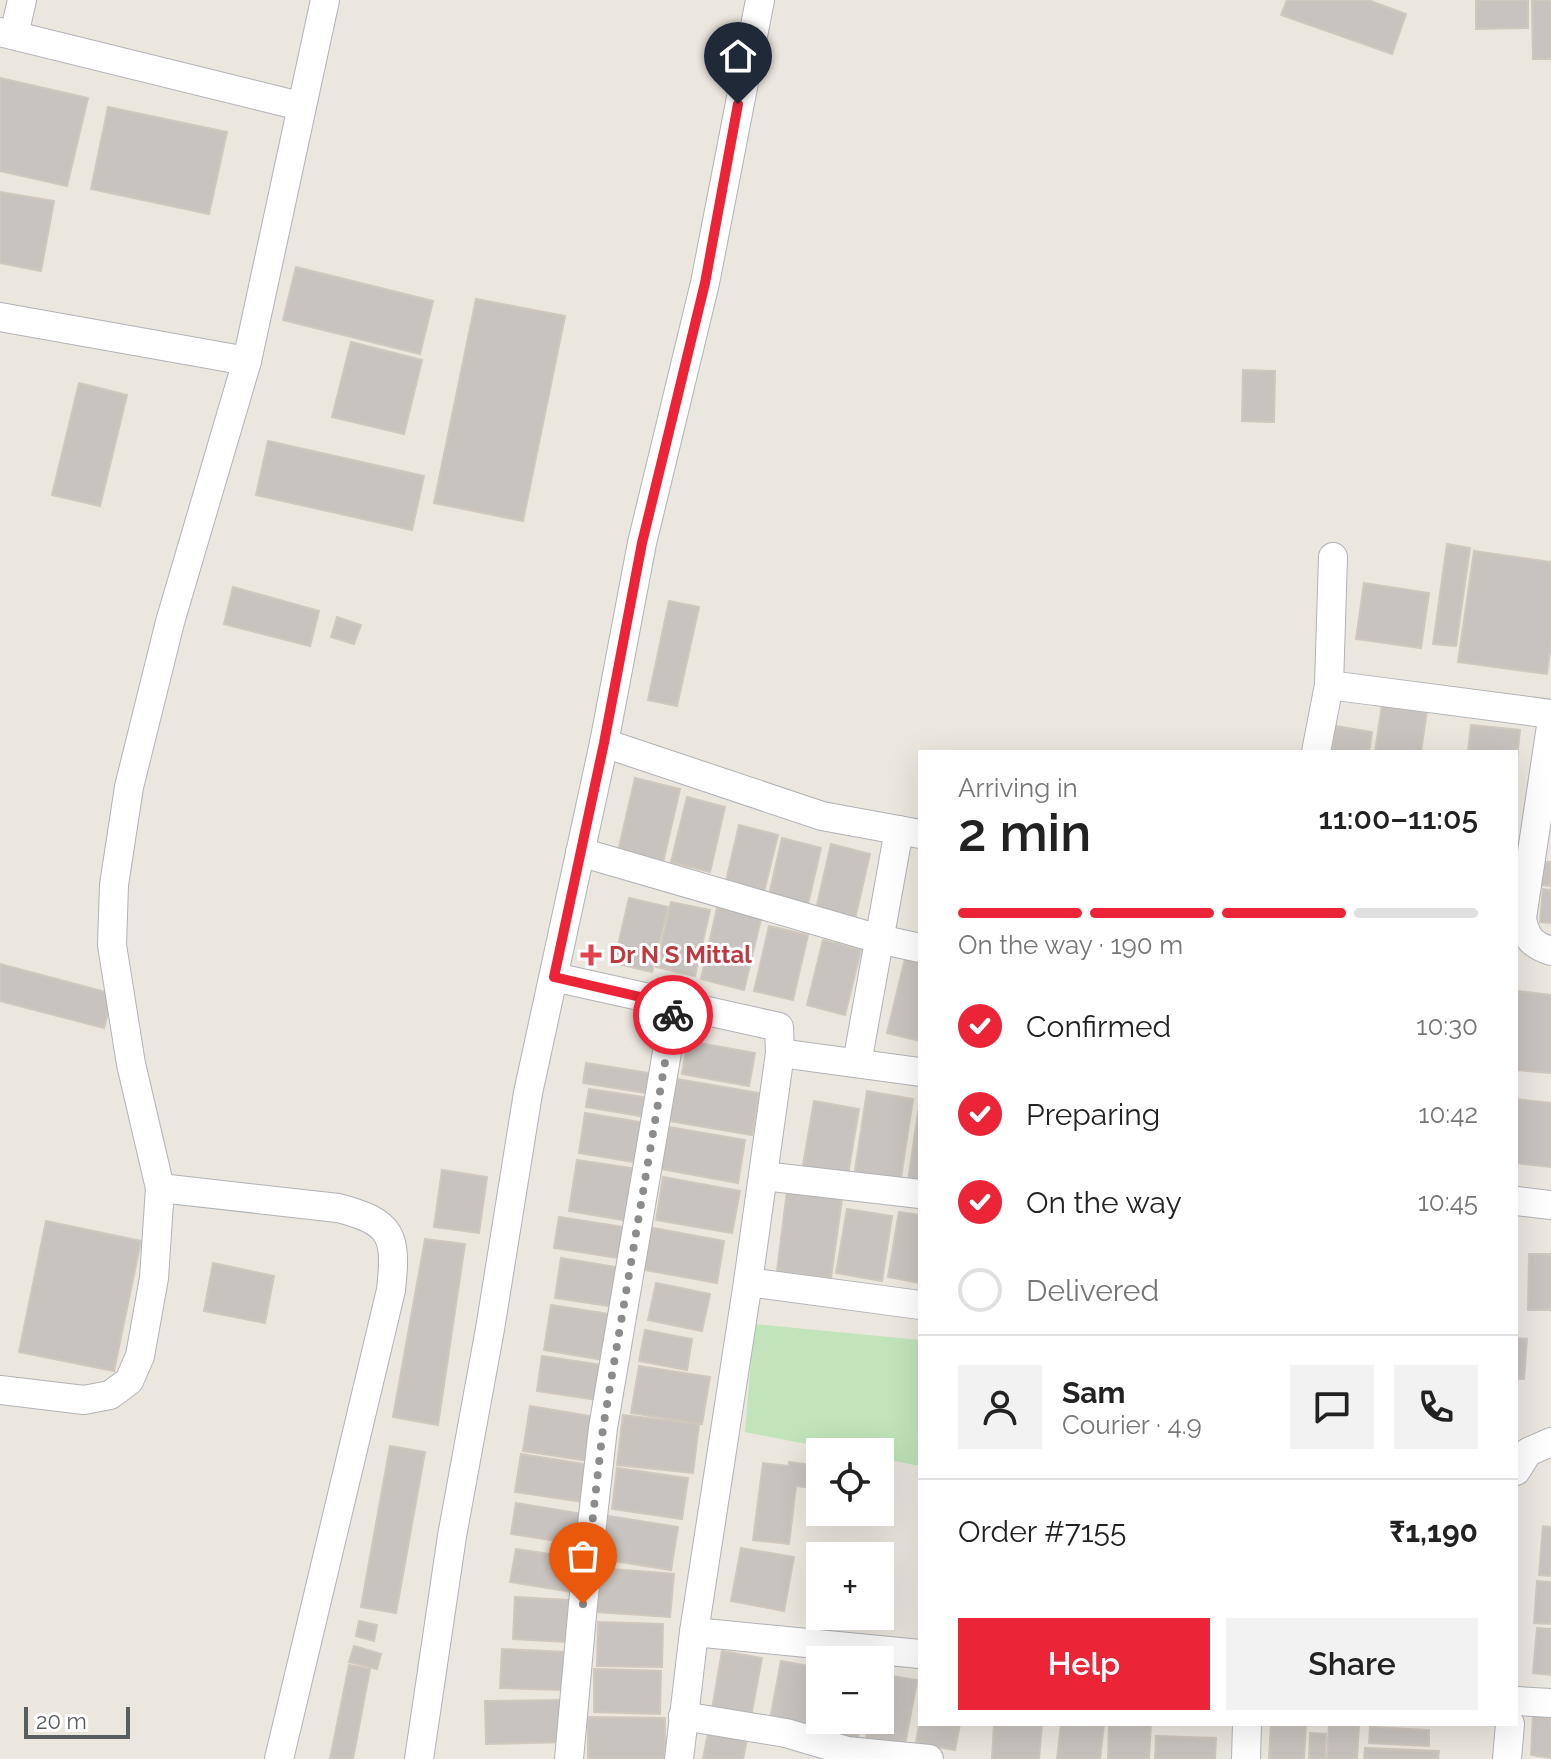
<!DOCTYPE html>
<meta charset="utf-8">
<style>
:root{--surface:#fff;--page:#f2f2f2;--text:#222;--muted:#767676;--line:#e0e0e0;--accent:#eb2537}
body{margin:0;font-family:Raleway,sans-serif;background:var(--page);color:var(--text);height:100vh;display:flex;flex-direction:column;font-size:30px;white-space:nowrap}
*{box-sizing:border-box;margin:0}
p{font-size:26px;color:var(--muted)}
.icon{flex:none;width:44px;height:44px;fill:none;stroke:currentColor;stroke-width:2;stroke-linecap:round;stroke-linejoin:round}
.map{position:relative;flex:1;overflow:hidden}
.side{position:absolute;left:918px;top:750px;width:600px;height:976px;display:flex;flex-direction:column;background:var(--surface);border-radius:0px;box-shadow:0 8px 32px #0002}
.side>*{flex:none}
.buttons{position:absolute;left:806px;top:1438px;display:grid;gap:16px}
.buttons a{display:grid;place-items:center;width:88px;height:88px;border-radius:0px;background:var(--surface);box-shadow:0 8px 32px #0002;font-size:40px}
.scale{position:absolute;left:24px;bottom:20px;width:106px;box-sizing:border-box;padding-left:8px;border:4px solid #585d60;border-top:0;font-size:22px;line-height:28px;white-space:nowrap;color:#585d60;-webkit-text-stroke:6px #fff;paint-order:stroke}
.pin{position:absolute;display:grid;place-items:center;width:68px;height:68px;color:#fff;margin:-82px -34px;border-radius:50% 50% 50% 0;rotate:-45deg;box-shadow:0 0 8px #0007}
.pin .icon{rotate:45deg}
.courier{position:absolute;display:grid;place-items:center;width:80px;height:80px;margin:-40px;border:6px solid #eb2537;border-radius:50%;background:#fff;color:#222;box-shadow:0 2px 10px #0007}
.head em{font-style:normal;font-weight:600}
.head div{display:flex;flex-direction:column-reverse}
.head{display:flex;align-items:center;justify-content:space-between;height:136px;padding:0 40px}
h1{font-size:52px;font-weight:600;line-height:60px}
.bar{display:grid;grid-template-columns:repeat(4,1fr);gap:12px 8px;align-content:center;height:96px;padding:0 40px}
.bar i{height:10px;border-radius:6px;background:var(--line)}
.bar .current{background:var(--accent)}
.bar p{grid-column:span 4}
.line{display:flex;align-items:center;gap:20px;padding:0 40px;border-top:2px solid var(--line)}
.line div{flex:1}
.round{display:grid;place-items:center;flex:none;width:84px;height:84px;border-radius:0px;background:var(--page)}
ol{padding:0 40px;list-style:none}
li{display:flex;align-items:center;gap:24px;height:88px}
li p{margin-inline-start:auto}
li .icon{padding:8px;border-radius:50%;background:var(--accent);color:#fff;stroke-width:4}
li:last-child{color:var(--muted)}
li i{width:44px;height:44px;border:4px solid var(--line);border-radius:50%}
.action{display:flex;gap:16px;margin-top:auto;padding:16px 40px}
.action a{flex:1;height:92px;border-radius:0px;background:var(--accent);color:#fff;font-size:32px;font-weight:600;line-height:92px;text-align:center}
.action a+a{background:var(--page);color:var(--text)}
.map>svg:first-child{display:block}
</style>
<div class="map">
<svg width="1551" height="1759" viewBox="0 0 1551 1759">
<rect width="100%" height="100%" fill="#ebe6de"/>
<polygon fill="#c1e4ba" points="754,1324 920,1340 920,1466 880,1458 880,1452 847,1452 745,1432"/>
<g fill="#c8c3be" stroke="#d0c7bd" stroke-width="2">
<polygon points="1287,0 1368,0 1406,14 1392,54 1281,15"/>
<polygon points="1476,0 1528,0 1528,28 1476,29"/>
<polygon points="1532,0 1551,0 1551,59 1533,59"/>
<polygon points="0,78 88,98 67,186 0,171"/>
<polygon points="108,107 227,132 209,214 91,189"/>
<polygon points="0,192 54,201 41,271 0,263"/>
<polygon points="296,267 433,301 420,354 283,320"/>
<polygon points="476,299 565,316 523,521 434,503"/>
<polygon points="351,342 422,360 404,434 332,417"/>
<polygon points="1243,370 1275,371 1274,422 1242,421"/>
<polygon points="79,383 127,395 100,506 52,495"/>
<polygon points="268,441 424,476 412,530 256,495"/>
<polygon points="1447,544 1470,548 1456,646 1433,644"/>
<polygon points="1474,551 1551,562 1551,644 1547,674 1458,662"/>
<polygon points="1364,583 1429,593 1421,648 1356,639"/>
<polygon points="233,587 319,611 310,646 224,624"/>
<polygon points="669,601 699,607 677,706 648,700"/>
<polygon points="337,617 361,625 354,644 331,637"/>
<polygon points="1382,704 1427,710 1421,752 1375,752"/>
<polygon points="1471,725 1520,730 1516,768 1516,752 1468,752"/>
<polygon points="1336,726 1372,732 1369,752 1332,752"/>
<polygon points="635,778 680,789 662,867 617,856"/>
<polygon points="687,797 725,807 710,872 671,862"/>
<polygon points="739,825 778,835 762,900 724,890"/>
<polygon points="782,838 821,848 806,913 767,904"/>
<polygon points="831,844 870,854 855,919 816,909"/>
<polygon points="1545,862 1551,862 1551,886 1542,885"/>
<polygon points="1543,889 1551,890 1551,923 1540,922"/>
<polygon points="629,898 668,907 652,972 614,963"/>
<polygon points="671,902 710,910 695,976 656,967"/>
<polygon points="717,908 761,919 744,990 701,979"/>
<polygon points="769,926 808,935 793,1000 754,991"/>
<polygon points="823,940 861,950 845,1015 807,1005"/>
<polygon points="905,959 920,962 920,1041 887,1033"/>
<polygon points="0,964 113,994 104,1028 0,1001"/>
<polygon points="1517,991 1551,995 1551,1073 1516,1070"/>
<polygon points="688,1041 755,1053 749,1086 682,1074"/>
<polygon points="586,1063 649,1073 646,1093 583,1083"/>
<polygon points="677,1079 759,1093 752,1135 669,1121"/>
<polygon points="589,1089 650,1098 646,1117 586,1107"/>
<polygon points="867,1091 913,1099 900,1184 854,1177"/>
<polygon points="1516,1099 1551,1103 1551,1167 1516,1163"/>
<polygon points="814,1101 859,1109 847,1180 802,1171"/>
<polygon points="918,1112 920,1112 920,1182 908,1181"/>
<polygon points="585,1113 646,1123 640,1163 579,1153"/>
<polygon points="669,1127 745,1140 738,1183 661,1169"/>
<polygon points="577,1160 638,1169 629,1221 569,1211"/>
<polygon points="442,1170 487,1177 479,1233 434,1227"/>
<polygon points="663,1177 740,1191 732,1233 656,1220"/>
<polygon points="787,1191 842,1199 831,1278 777,1271"/>
<polygon points="847,1209 892,1216 882,1281 836,1273"/>
<polygon points="899,1212 920,1215 920,1283 888,1277"/>
<polygon points="559,1217 630,1228 625,1259 554,1248"/>
<polygon points="46,1221 141,1241 114,1371 19,1352"/>
<polygon points="648,1227 724,1241 717,1283 640,1269"/>
<polygon points="425,1239 465,1244 438,1425 393,1417"/>
<polygon points="1529,1254 1551,1254 1551,1310 1528,1310"/>
<polygon points="561,1258 622,1268 616,1307 555,1298"/>
<polygon points="213,1263 274,1276 265,1323 204,1311"/>
<polygon points="656,1283 710,1294 702,1331 648,1320"/>
<polygon points="551,1305 616,1315 609,1361 544,1350"/>
<polygon points="645,1330 692,1339 687,1370 639,1361"/>
<polygon points="1516,1338 1527,1339 1524,1379 1516,1379"/>
<polygon points="542,1356 609,1366 604,1401 537,1391"/>
<polygon points="639,1366 710,1377 702,1424 631,1413"/>
<polygon points="530,1406 596,1417 589,1461 523,1451"/>
<polygon points="623,1415 699,1424 693,1473 617,1465"/>
<polygon points="390,1446 425,1452 396,1613 361,1607"/>
<polygon points="521,1454 590,1465 584,1502 515,1492"/>
<polygon points="789,1462 820,1466 820,1489 796,1486 789,1544 753,1540 763,1463 789,1466"/>
<polygon points="617,1468 688,1478 682,1519 612,1509"/>
<polygon points="516,1503 589,1515 584,1545 511,1534"/>
<polygon points="608,1516 678,1527 671,1570 601,1559"/>
<polygon points="1543,1526 1551,1527 1551,1576 1539,1575"/>
<polygon points="741,1548 794,1557 784,1611 731,1601"/>
<polygon points="516,1549 584,1559 579,1593 510,1582"/>
<polygon points="600,1568 674,1574 670,1617 597,1612"/>
<polygon points="1537,1581 1551,1582 1551,1624 1534,1623"/>
<polygon points="515,1597 569,1600 566,1642 513,1639"/>
<polygon points="359,1621 377,1625 374,1641 356,1636"/>
<polygon points="598,1622 663,1624 662,1667 597,1666"/>
<polygon points="1537,1628 1551,1629 1551,1675 1533,1673"/>
<polygon points="354,1646 381,1654 377,1669 349,1662"/>
<polygon points="502,1649 565,1652 563,1690 500,1688"/>
<polygon points="722,1651 762,1658 750,1722 711,1715"/>
<polygon points="781,1661 820,1668 808,1733 769,1725"/>
<polygon points="349,1665 370,1669 353,1759 330,1759"/>
<polygon points="594,1669 661,1671 660,1714 594,1712"/>
<polygon points="880,1674 917,1680 905,1745 866,1738 869,1720 880,1720"/>
<polygon points="566,1700 567,1742 486,1744 485,1701"/>
<polygon points="1533,1713 1551,1715 1551,1758 1531,1755"/>
<polygon points="588,1717 665,1718 665,1759 588,1759"/>
<polygon points="920,1719 920,1724 960,1724 955,1750 916,1743"/>
<polygon points="821,1720 861,1720 857,1743 818,1736"/>
<polygon points="994,1724 1042,1724 1039,1759 992,1759"/>
<polygon points="1061,1724 1104,1724 1100,1759 1057,1759"/>
<polygon points="1109,1724 1151,1724 1149,1759 1108,1759"/>
<polygon points="1271,1724 1306,1724 1304,1759 1269,1759"/>
<polygon points="1329,1725 1359,1726 1357,1759 1327,1759"/>
<polygon points="1370,1727 1429,1730 1429,1746 1369,1743"/>
<polygon points="708,1733 747,1740 743,1759 703,1759"/>
<polygon points="1310,1733 1326,1734 1325,1759 1309,1759"/>
<polygon points="1156,1736 1216,1738 1215,1759 1155,1759"/>
<polygon points="1365,1748 1439,1751 1438,1759 1364,1759"/>
</g>
<g fill="none" stroke-linecap="round" stroke-linejoin="round">
<g stroke="#b0b3b7" stroke-width="30">
<g id="minor">
<polyline points="0,32 300,106"/>
<polyline points="14,35 22,0"/>
<polyline points="0,317 247,361"/>
<polyline points="1329,685 1551,714"/>
<path d="M1551 726 1522 918C1525 937 1532 945 1551 951"/>
<polyline points="604,743 822,816 920,834"/>
<polyline points="1316,752 1329,685 1333,557"/>
<polyline points="580,852 879,939 920,948"/>
<polyline points="554,977 779,1027 780,1053 748,1282 694,1632 679,1759"/>
<polyline points="780,1053 920,1072"/>
<polyline points="857,1063 899,830"/>
<polyline points="763,1176 920,1194"/>
<path d="M160 1188 338 1208C393 1222 397 1236 391 1290L279 1759"/>
<polyline points="1516,1201 1551,1205"/>
<polyline points="748,1282 920,1305"/>
<polyline points="0,1390 84,1400 110,1395 129,1381 140,1356 154,1278 160,1188 131,1064 112,945 114,885 129,787 170,622 247,361 325,0"/>
<polyline points="1516,1471 1528,1452 1551,1442"/>
<polyline points="694,1632 920,1654"/>
<polyline points="1516,1701 1551,1703"/>
<polyline points="683,1716 786,1733 847,1751 929,1759"/>
<polyline points="419,1759 452,1536 490,1329 528,1093 604,743 642,543 705,283 760,0"/>
<polyline points="569,1759 583,1604 603,1428 675,1005"/>
<polyline points="1246,1759 1247,1724"/>
<polyline points="1507,1759 1510,1724"/>
</g>
</g>
<use href="#minor" stroke="#fff" stroke-width="28"/>
</g>
<g fill="none" stroke-linecap="round" stroke-linejoin="round">
<polyline stroke="#8b8d8c" stroke-width="8" stroke-dasharray="0 14.4" points="583,1604 603,1428 673,1015"/>
<polyline stroke="#eb2537" stroke-width="10" points="673,1015 675,1005 554,977 604,743 642,543 705,283 738,104"/>
</g>
<path fill="#e0444e" stroke="#fff" stroke-width="3" d="M587 943h8v8h8v8h-8v8h-8v-8h-8v-8h8z"/>
<g text-anchor="middle" stroke-width="6" stroke-linejoin="round" paint-order="stroke">
<g font-size="24" font-weight="bold" fill="#be3a42" stroke="#fff" text-anchor="start">
<text x="609" y="963">Dr N S Mittal</text>
</g>
</g>
</svg>
<div class="buttons">
<a><svg class="icon" aria-label="locate" viewBox="0 0 24 24"><circle cx="12" cy="12" r="6"/><path d="M12 2v4M12 18v4M2 12h4M18 12h4"/></svg></a>
<a>+</a>
<a>−</a>
</div>
<div class="scale">20 m</div>
<div class="pin" style="left:583px;top:1604px;background:#ea580c"><svg class="icon" aria-label="bag" viewBox="0 0 24 24"><path d="M5 8h14l-1 12H6zM9 8a3 3 0 0 1 6 0"/></svg></div>
<div class="pin" style="left:738px;top:104px;background:#1f2937"><svg class="icon" aria-label="home" viewBox="0 0 24 24"><path d="M3 11l9-7 9 7M6 9v11h12V9"/></svg></div>
<div class="courier" style="left:673px;top:1015px"><svg class="icon" aria-label="bike" viewBox="0 0 24 24"><circle cx="6" cy="16" r="4"/><circle cx="18" cy="16" r="4"/><path d="M6 16l4-8h5l3 8M10 8l3 8H6M13 5h3"/></svg></div>
<section class="side">
<div class="head"><div><h1>2 min</h1><p>Arriving in</p></div><em>11:00–11:05</em></div>
<div class="bar"><i class="current"></i><i class="current"></i><i class="current"></i><i></i><p>On the way · 190 m</p></div>
<ol>
<li><svg class="icon" aria-label="check" viewBox="0 0 24 24"><path d="M5 12l5 5 9-10"/></svg>Confirmed<p>10:30</p></li>
<li><svg class="icon" aria-label="check" viewBox="0 0 24 24"><path d="M5 12l5 5 9-10"/></svg>Preparing<p>10:42</p></li>
<li><svg class="icon" aria-label="check" viewBox="0 0 24 24"><path d="M5 12l5 5 9-10"/></svg>On the way<p>10:45</p></li>
<li><i></i>Delivered</li>
</ol>
<div class="line" style="height:144px"><a class="round"><svg class="icon" aria-label="person" viewBox="0 0 24 24"><circle cx="12" cy="8" r="4"/><path d="M4 21q1-7 8-7t8 7"/></svg></a><div><b>Sam</b><p>Courier · 4.9</p></div><a class="round"><svg class="icon" aria-label="chat" viewBox="0 0 24 24"><path d="M4 5h16v11H9l-5 4z"/></svg></a><a class="round"><svg class="icon" aria-label="phone" viewBox="0 0 24 24"><path d="M5 4h4l2 5-3 2q2 4 5 5l2-3 5 2v4C11 20 4 13 5 4z"/></svg></a></div>
<div class="line" style="height:104px"><div>Order #7155</div><b>₹1,190</b></div>
<div class="action"><a>Help</a><a>Share</a></div>
</section>
</div>
